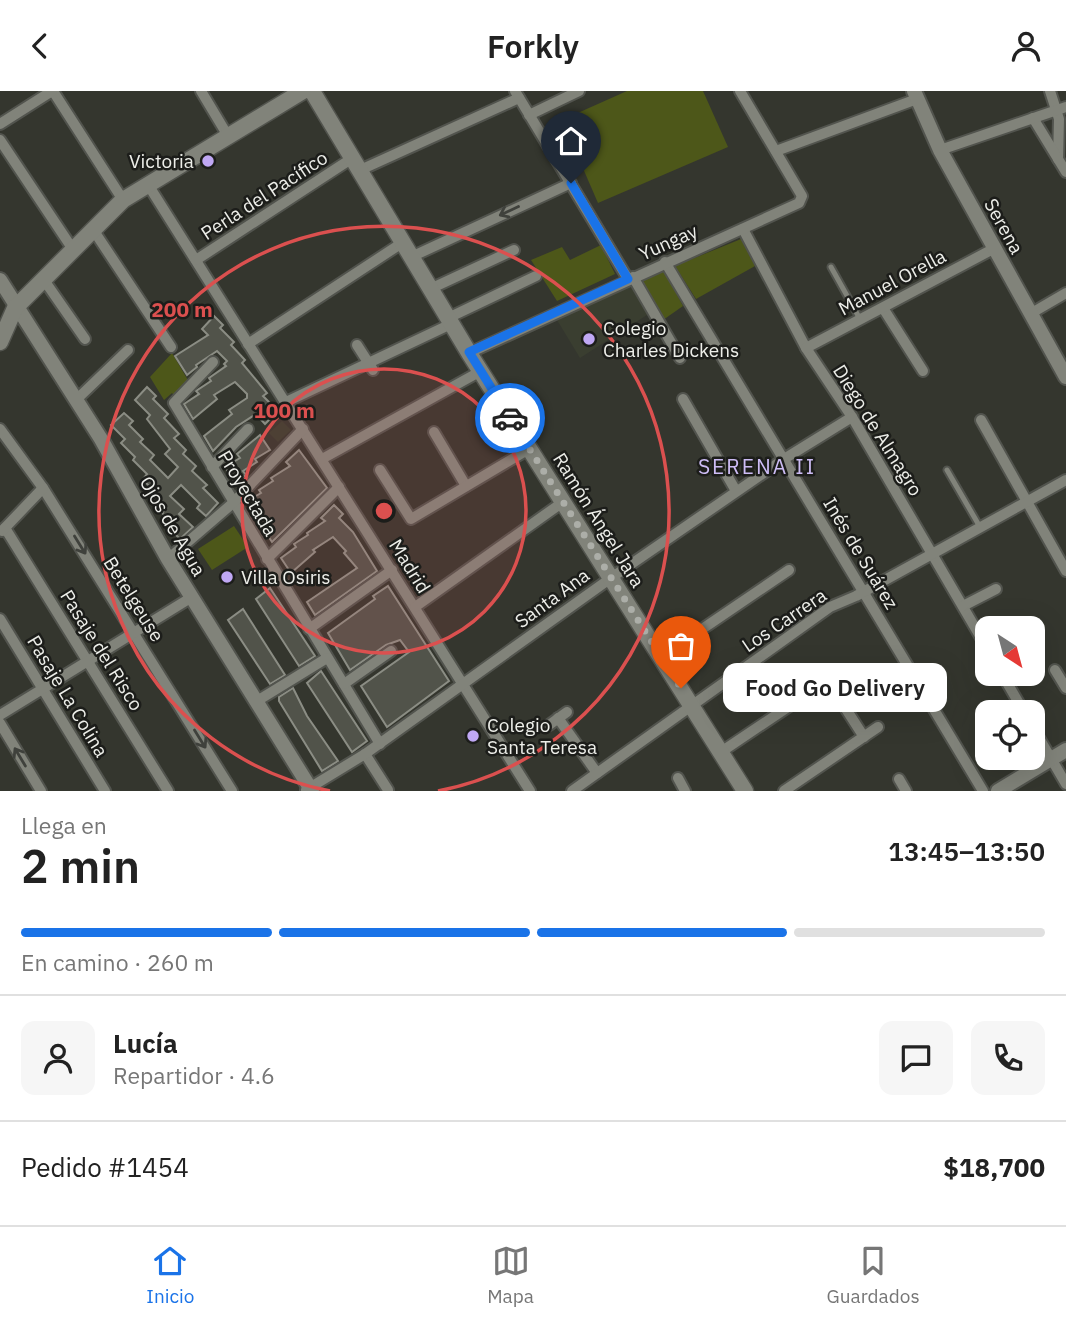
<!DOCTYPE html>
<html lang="es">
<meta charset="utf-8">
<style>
:root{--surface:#fff;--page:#f6f6f6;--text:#222;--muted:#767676;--line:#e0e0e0;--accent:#1a73e8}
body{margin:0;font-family:"IBM Plex Sans",sans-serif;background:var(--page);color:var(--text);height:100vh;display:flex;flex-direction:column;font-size:26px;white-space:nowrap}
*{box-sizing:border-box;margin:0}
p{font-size:23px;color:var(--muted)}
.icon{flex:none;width:38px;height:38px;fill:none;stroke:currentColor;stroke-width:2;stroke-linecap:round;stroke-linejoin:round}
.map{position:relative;height:700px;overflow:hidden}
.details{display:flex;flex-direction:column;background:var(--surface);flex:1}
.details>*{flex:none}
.needle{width:46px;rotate:144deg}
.buttons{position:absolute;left:975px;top:525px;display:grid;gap:14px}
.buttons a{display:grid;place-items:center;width:70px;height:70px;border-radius:14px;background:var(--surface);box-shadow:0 7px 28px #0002;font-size:35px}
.pin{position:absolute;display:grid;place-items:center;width:60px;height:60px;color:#fff;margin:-72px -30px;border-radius:50% 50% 50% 0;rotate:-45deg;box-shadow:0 0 7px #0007}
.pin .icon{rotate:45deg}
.courier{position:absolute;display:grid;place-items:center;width:70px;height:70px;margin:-35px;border:5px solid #1a73e8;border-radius:50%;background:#fff;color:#222;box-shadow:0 2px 9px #0007}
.bubble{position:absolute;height:49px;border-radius:14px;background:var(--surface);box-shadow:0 7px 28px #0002;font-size:23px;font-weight:600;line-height:49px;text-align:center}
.summary em{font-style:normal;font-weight:600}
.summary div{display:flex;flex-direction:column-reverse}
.summary{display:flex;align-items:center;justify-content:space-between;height:119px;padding:0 21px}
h1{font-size:46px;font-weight:600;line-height:52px}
.bar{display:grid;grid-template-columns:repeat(4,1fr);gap:10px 7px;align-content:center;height:84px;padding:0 21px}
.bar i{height:9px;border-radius:5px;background:var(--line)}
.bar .current{background:var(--accent)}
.bar p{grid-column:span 4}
.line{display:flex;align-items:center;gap:18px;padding:0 21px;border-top:2px solid var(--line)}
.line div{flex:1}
.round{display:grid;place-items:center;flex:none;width:74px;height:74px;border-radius:14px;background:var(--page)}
header{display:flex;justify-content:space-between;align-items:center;height:91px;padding:0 21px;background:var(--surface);font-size:32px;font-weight:600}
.menu{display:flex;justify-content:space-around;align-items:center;height:98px;border-top:2px solid var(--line);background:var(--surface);font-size:19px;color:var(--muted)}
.menu a{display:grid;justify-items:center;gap:4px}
.menu .current{color:var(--accent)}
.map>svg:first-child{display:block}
</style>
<header><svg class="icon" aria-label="back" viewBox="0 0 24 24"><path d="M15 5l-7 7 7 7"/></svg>Forkly<svg class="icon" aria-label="person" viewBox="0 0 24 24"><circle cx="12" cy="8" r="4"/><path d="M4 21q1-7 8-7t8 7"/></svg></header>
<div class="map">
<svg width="1066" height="700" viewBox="0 0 1066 700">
<rect width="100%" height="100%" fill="#34362e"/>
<g fill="#3a3e30">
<polygon points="630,196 636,199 650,222 580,267 557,229"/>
<polygon points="282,330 291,339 278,351 269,342"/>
</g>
<g fill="#4d5719">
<polygon points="627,0 703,0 728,56 598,112 562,29"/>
<polygon points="741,148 755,175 696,208 675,175"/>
<polygon points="601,154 615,183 557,210 531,169 562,156 570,169"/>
<polygon points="664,180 683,215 663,229 639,191"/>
<polygon points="172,262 189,291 175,306 172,302 164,309 150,286"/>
<polygon points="234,435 248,456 212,479 198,458"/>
</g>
<g fill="#51534a" stroke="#8b8d84" stroke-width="2">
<polygon points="214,225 223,234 220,237 234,251 231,254 245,269 242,272 267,302 263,305 278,320 265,333 256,323 236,336 213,360 204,345 232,323 229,319 247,307 247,303 235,291 214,304 217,308 193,328 184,313 199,303 196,300 211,290 209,287 226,275 224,273 227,270 217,260 196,274 197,276 187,284 175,265 208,244 202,238"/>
<polygon points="147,296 156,305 153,308 168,323 164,327 179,343 174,347 186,359 183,363 196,375 192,380 207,394 203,397 218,412 206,425 197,417 200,413 181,394 170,405 184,418 179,423 193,436 180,448 173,441 177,436 162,422 167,417 143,388 147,383 133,369 135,366 121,352 125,348 111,334 124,322 133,330 129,334 143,348 140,351 154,364 150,369 168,387 178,376 165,363 170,358 147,328 150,324 135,309"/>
<polygon points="260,344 270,359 255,368 257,371 243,380 246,384 235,391 225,376 240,367 237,363"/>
<polygon points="299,359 327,397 272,451 246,411 261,402 259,399 273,390 271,387 290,375 286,371"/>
<polygon points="334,414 343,423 339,427 353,441 377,480 315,524 307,511 357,477 344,462 346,460 333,446 313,459 315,461 291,482 281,467 296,456 294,453 308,444 307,442 325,430 321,427"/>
<polygon points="388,495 449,590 387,636 361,595 409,561 400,549 386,554 350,579 328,542 375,508 373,505"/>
<polygon points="270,497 315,565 299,575 256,508"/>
<polygon points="243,518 285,584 270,593 228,529"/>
<polygon points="321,580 367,650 352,661 307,592"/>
<polygon points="293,597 307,625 338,670 322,680 279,610 279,606"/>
</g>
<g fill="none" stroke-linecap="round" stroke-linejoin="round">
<g stroke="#52544e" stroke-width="9">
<g id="service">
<polyline points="831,176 860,228"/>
<polyline points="947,379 980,436"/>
</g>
</g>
<g stroke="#52544e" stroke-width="14">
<g id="minor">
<polyline points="53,0 123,109"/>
<polyline points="201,0 228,45"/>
<polyline points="515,0 628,188"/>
<polyline points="1050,0 1059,28 1058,68"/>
<polyline points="529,24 579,0"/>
<polyline points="1033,27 1066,81"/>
<polyline points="0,33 52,0"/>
<polyline points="0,49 72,157"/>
<polyline points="940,59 1066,16"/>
<polyline points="776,60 917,8"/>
<polyline points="358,80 519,7"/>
<polyline points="147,92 530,700"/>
<polyline points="92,137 171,256"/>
<polyline points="743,138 806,257 852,326 987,557"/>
<polyline points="411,166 571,92"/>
<polyline points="196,169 351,68"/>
<polyline points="665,171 983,700"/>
<polyline points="633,186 680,267"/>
<polyline points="44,189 85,248"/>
<polyline points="430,198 514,159"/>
<polyline points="883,217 923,280"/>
<polyline points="1030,223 1066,202"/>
<polyline points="448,227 536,185"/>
<polyline points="248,253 402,152"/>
<polyline points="357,254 373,279"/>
<polyline points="806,257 995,157"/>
<polyline points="469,262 799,112 802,105 740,0"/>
<polyline points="213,271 174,312 380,653"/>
<polyline points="683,308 736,400"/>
<polyline points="76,309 128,259"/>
<polyline points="286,311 451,233"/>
<polyline points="981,329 1066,480"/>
<polyline points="0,338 43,397 232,700"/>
<polyline points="434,341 466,395"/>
<polyline points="322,368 481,280"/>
<polyline points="212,376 248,338"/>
<polyline points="380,379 411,428 529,358"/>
<polyline points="5,437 168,700"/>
<polyline points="2,440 43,397"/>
<polyline points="168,468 233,412 303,338"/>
<polyline points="267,468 339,396"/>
<polyline points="963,515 996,498"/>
<polyline points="415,516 563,411"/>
<polyline points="0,528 105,700"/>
<polyline points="309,538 392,479"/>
<polyline points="661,566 789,479"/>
<polyline points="1055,579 1066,597"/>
<polyline points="1002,583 1024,621"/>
<polyline points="828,590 864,646"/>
<polyline points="344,593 391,560"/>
<polyline points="257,610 327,567"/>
<polyline points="0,624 192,506"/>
<polyline points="558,627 597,682"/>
<polyline points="0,632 41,700"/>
<polyline points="549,634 567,621"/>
<polyline points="1032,635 1066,693"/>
<polyline points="721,661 843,579"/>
<polyline points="365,663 388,699"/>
<polyline points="678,687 685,700"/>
<polyline points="899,688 906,700"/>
<polyline points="306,699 365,663 611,487 784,368 852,326"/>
<polyline points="572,700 830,516 856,505 1066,389"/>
<polyline points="784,700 878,636"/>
</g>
</g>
<g stroke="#52544e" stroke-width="18">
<g id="tertiary">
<polyline points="914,0 940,59 1066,286"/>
<polyline points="0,189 101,348 168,468 312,700"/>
<polyline points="998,700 1066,659"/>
</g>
</g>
<g stroke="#52544e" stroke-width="19">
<g id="secondary">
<polyline points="312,0 469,262 745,700"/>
<polyline points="0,251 15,217 123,109 303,0"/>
</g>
</g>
<use href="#service" stroke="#81837a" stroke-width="5"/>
<use href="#minor" stroke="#81837a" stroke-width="10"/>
<use href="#tertiary" stroke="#81837a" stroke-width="14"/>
<use href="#secondary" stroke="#81837a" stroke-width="16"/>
</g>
<defs><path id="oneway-shaft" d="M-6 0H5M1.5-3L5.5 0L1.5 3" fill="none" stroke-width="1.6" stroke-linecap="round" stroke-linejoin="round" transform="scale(1.75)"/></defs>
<g stroke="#3f413c">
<use href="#oneway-shaft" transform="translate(509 120) rotate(155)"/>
<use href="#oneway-shaft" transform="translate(80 454) rotate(58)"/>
<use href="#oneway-shaft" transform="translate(200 648) rotate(58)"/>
<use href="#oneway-shaft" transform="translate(20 666) rotate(-121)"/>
</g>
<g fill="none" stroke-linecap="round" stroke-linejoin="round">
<polyline stroke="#acaea8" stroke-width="7" stroke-dasharray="0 12.6" points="510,327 681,597"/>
<polyline stroke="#1a73e8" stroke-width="9" points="510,327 469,261 628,188 571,92"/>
</g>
<circle cx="384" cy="420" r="142" fill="#db504f" fill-opacity=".12"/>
<g fill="none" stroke="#db504f" stroke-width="3.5">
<circle cx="384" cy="420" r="142"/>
<path d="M330 700A285 285 0 1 1 438 700"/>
</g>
<g fill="#c0a8f4" stroke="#1c1d1a" stroke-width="2.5">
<circle cx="208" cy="70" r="7"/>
<circle cx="589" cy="248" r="7"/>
<circle cx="227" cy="486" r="7"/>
<circle cx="473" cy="645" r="7"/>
</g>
<g text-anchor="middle" stroke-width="5" stroke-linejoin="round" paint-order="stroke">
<g font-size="19" fill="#edeee9" stroke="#1c1d1a" text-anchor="start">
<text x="194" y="77" text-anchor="end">Victoria</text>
<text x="603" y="244">Colegio<tspan x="603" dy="22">Charles Dickens</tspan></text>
<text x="241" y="493">Villa Osiris</text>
<text x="487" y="641">Colegio<tspan x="487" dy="22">Santa Teresa</tspan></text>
</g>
<g font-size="19" fill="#edeee9" stroke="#1c1d1a">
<text transform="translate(264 104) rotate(-33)" y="7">Perla del Pacífico</text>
<text transform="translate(1004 135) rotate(61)" y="7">Serena</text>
<text transform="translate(668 151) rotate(-24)" y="7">Yungay</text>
<text transform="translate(892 191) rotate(-28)" y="7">Manuel Orella</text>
<text transform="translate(878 339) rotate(58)" y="7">Diego de Almagro</text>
<text transform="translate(248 402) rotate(59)" y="7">Proyectada</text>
<text transform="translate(599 429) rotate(58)" y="7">Ramón Ángel Jara</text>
<text transform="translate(173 435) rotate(60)" y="7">Ojos de Agua</text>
<text transform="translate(861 462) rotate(59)" y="7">Inés de Suárez</text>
<text transform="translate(410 475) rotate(58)" y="7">Madrid</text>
<text transform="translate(552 507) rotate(-36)" y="7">Santa Ana</text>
<text transform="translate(134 508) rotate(58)" y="7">Betelgeuse</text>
<text transform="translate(784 529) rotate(-34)" y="7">Los Carrera</text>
<text transform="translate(102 559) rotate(58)" y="7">Pasaje del Risco</text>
<text transform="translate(68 605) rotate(59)" y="7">Pasaje La Colina</text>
</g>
<g font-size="21" letter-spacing="2" fill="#cdbcf5" stroke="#1c1d1a">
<text x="757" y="383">SERENA II</text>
</g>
</g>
<circle cx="384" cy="420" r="10" fill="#db504f" stroke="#1c1d1a" stroke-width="3.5"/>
<g font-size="21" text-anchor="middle" font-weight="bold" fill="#db504f" stroke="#1c1d1a" stroke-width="5" stroke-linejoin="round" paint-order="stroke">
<text x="182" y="226">200 m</text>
<text x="284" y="327">100 m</text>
</g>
</svg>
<div class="buttons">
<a><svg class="needle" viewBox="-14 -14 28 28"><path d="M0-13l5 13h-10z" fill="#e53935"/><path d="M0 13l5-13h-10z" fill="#767676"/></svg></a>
<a><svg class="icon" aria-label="locate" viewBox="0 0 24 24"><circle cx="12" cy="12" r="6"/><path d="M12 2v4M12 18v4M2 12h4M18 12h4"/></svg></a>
</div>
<div class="pin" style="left:681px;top:597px;background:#ea580c"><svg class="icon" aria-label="bag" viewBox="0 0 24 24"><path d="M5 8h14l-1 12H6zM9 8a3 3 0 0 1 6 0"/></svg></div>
<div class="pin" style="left:571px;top:92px;background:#1f2937"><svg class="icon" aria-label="home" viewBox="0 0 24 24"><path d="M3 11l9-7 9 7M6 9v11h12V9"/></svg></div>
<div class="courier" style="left:510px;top:327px"><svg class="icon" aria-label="car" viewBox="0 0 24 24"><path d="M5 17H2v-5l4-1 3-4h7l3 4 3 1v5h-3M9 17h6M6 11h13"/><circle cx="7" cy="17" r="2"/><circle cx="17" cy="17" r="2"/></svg></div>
<div class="bubble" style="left:723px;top:572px;width:224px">Food Go Delivery</div>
</div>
<section class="details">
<div class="summary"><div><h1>2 min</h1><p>Llega en</p></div><em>13:45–13:50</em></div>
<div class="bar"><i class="current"></i><i class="current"></i><i class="current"></i><i></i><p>En camino · 260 m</p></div>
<div class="line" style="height:126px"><a class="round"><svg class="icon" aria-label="person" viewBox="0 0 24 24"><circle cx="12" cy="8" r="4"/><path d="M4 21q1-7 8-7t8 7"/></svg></a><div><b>Lucía</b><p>Repartidor · 4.6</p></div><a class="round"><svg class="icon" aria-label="chat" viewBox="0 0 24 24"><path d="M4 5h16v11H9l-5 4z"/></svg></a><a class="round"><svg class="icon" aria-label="phone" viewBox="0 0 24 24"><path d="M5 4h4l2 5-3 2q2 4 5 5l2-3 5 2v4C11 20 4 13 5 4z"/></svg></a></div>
<div class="line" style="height:91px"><div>Pedido #1454</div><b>$18,700</b></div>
</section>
<nav class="menu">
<a class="current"><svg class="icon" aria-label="home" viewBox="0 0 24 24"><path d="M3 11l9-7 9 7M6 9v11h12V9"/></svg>Inicio</a>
<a><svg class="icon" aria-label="map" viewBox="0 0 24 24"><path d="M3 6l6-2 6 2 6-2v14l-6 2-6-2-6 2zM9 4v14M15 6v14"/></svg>Mapa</a>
<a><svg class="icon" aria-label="saved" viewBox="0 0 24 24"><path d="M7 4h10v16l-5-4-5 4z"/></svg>Guardados</a>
</nav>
